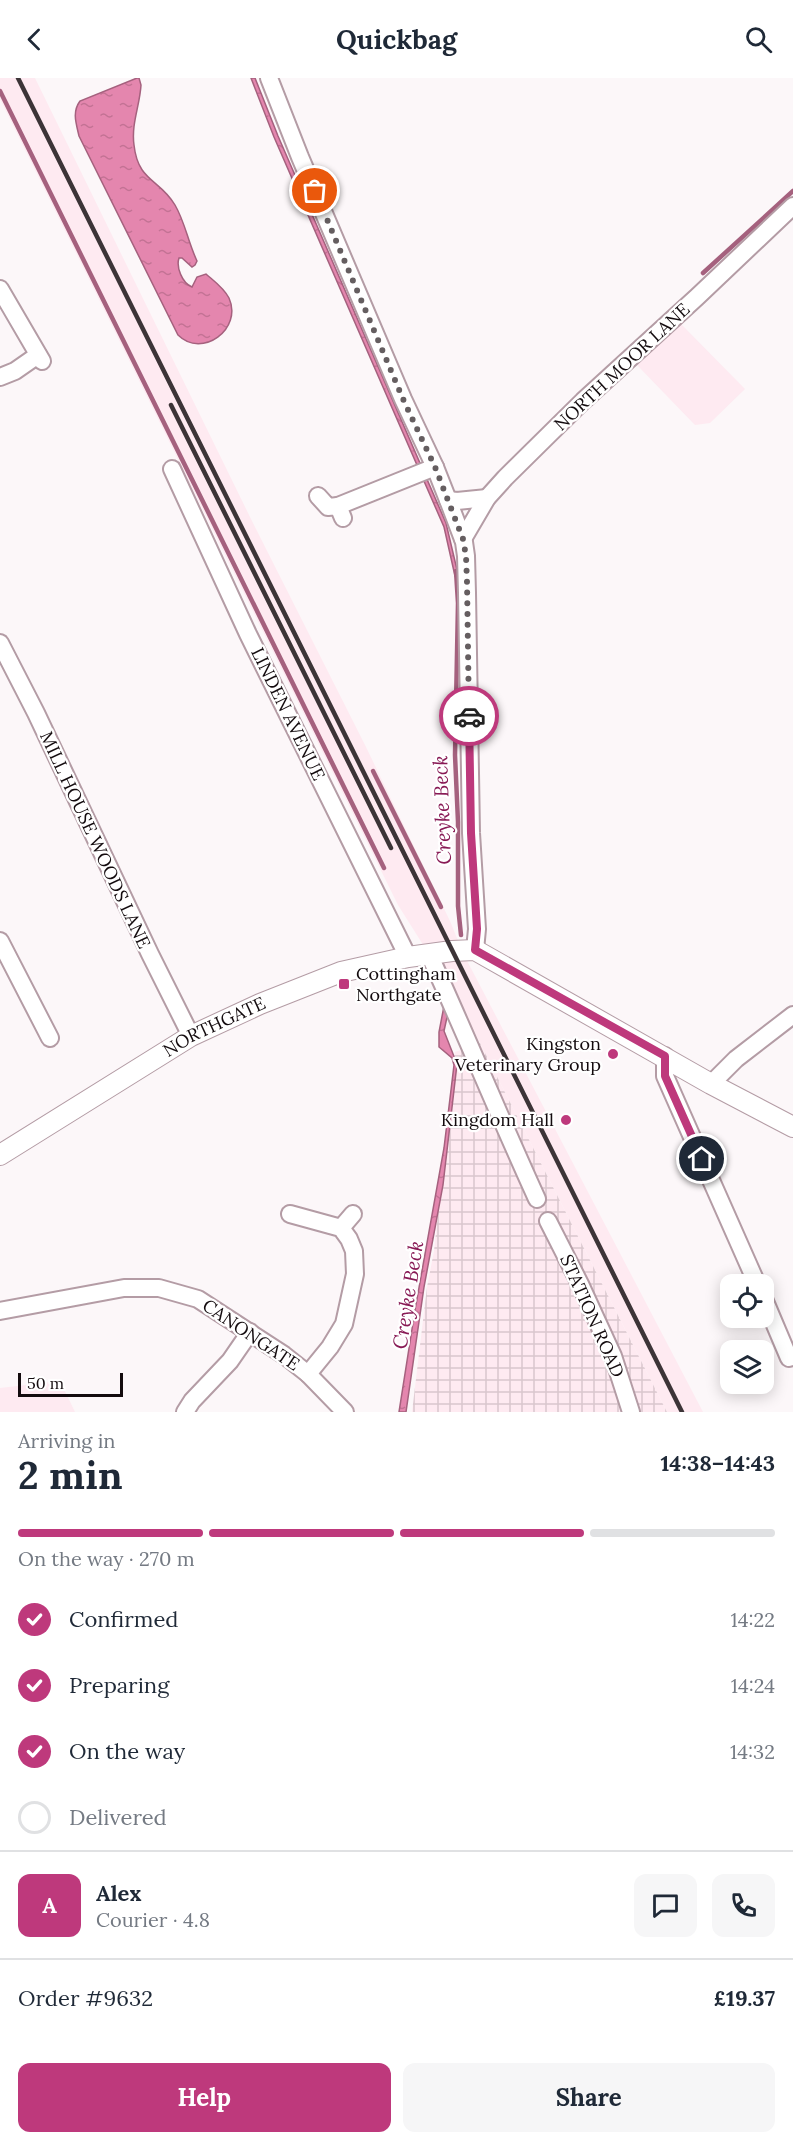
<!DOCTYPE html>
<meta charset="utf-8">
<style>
:root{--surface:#fff;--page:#f6f6f7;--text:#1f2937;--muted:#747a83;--line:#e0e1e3;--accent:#be397c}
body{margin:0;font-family:Lora,serif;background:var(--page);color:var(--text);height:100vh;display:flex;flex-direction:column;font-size:22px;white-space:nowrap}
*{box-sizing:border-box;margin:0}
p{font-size:20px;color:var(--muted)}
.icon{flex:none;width:33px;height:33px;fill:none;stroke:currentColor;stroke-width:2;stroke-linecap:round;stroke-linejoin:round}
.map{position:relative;height:1334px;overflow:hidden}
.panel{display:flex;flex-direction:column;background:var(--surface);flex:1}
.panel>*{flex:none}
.controls{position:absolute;left:720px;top:1196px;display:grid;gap:12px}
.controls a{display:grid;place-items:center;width:54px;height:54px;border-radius:12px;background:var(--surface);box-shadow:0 3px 15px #0003;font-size:30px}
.scale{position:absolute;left:18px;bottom:15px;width:105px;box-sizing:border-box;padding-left:6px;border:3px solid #130b0e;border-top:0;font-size:16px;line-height:21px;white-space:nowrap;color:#130b0e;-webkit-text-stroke:4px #fff;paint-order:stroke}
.pin{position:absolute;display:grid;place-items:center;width:51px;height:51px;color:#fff;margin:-26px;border:3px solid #fff;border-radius:50%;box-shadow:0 2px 6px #0007}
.courier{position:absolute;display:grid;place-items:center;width:60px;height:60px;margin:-30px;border:4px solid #be397c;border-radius:50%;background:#fff;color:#222;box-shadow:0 2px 8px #0007}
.overview em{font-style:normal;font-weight:700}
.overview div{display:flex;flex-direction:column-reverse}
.overview{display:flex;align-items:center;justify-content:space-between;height:102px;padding:0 18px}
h1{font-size:39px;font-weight:700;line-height:45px}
.bar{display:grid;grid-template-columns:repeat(4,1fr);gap:9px 6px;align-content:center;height:72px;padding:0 18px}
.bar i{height:8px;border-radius:4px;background:var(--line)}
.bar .active{background:var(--accent)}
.bar p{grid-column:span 4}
.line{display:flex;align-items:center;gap:15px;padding:0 18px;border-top:2px solid var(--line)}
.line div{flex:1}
.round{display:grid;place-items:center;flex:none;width:63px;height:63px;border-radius:12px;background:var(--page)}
ol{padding:0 18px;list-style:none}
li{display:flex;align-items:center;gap:18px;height:66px}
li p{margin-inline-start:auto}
li .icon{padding:6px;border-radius:50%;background:var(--accent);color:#fff;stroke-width:4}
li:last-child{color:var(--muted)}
li i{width:33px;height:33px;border:3px solid var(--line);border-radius:50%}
.primary-button{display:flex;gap:12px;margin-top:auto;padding:12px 18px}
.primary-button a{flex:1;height:69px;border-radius:12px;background:var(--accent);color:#fff;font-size:24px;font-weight:700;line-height:69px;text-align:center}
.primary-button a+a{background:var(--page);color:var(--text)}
header{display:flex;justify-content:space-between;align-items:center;height:78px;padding:0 18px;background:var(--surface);font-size:27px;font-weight:700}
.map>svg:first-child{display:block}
</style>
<header><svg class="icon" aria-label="back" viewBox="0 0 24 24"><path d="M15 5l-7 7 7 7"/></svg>Quickbag<svg class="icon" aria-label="search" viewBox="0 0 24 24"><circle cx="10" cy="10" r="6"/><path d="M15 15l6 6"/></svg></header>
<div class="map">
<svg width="793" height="1334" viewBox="0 0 793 1334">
<defs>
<pattern id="industrial-grid" width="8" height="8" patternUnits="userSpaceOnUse" patternTransform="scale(1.5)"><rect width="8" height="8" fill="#feeaf1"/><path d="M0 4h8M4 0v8" fill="none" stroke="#d9c7cd"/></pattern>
<pattern id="water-ripples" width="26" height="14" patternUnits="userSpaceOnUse" patternTransform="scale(1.5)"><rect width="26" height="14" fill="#e486ae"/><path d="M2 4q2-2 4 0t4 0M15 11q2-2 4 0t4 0" fill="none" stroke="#c37294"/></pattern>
</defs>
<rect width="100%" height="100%" fill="#fcf7f9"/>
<g fill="#feeaf1">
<polygon points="0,0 35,0 250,439 366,669 450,843 463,875 703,1334 667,1334 480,965 432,881 398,827 0,21"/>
<polygon points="680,245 745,311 710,345 695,347 637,287"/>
<polygon points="60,1303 75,1334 0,1334 0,1310"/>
</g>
<polygon fill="url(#industrial-grid)" points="480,965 667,1334 412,1334 427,1209 434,1173 455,974"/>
<g fill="url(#water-ripples)" stroke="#a5617e" stroke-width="1.5">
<path d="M137 0H139L141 7C140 27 131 46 134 67 138 104 160 101 175 127 185 144 188 164 197 183L195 187 192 189 182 180H179C176 189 182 205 192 209L197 199 206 196C214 203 224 210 229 220 243 251 202 281 178 257L79 58C76 45 72 34 80 23Z"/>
<polygon points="251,0 255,0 278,58 446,445 458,496 455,498 444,449 274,59"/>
<polygon points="444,928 449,930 444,953 457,986 443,1107 424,1209 406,1334 399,1334 415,1232 444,1070 454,987 452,980 439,969 439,954"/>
</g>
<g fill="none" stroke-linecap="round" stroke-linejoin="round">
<g stroke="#a5617e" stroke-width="4.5">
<polyline points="0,13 384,790"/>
<polyline points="703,195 793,113"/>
<polyline points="456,493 458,525 455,677 458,744 458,828 461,857"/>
<polyline points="373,693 441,829"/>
</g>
<g stroke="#b49ca5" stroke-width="20">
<g id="minor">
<polyline points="269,0 300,79 403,321 435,389 448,422 464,464 466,478 467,515 471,755 477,851 475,872"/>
<polyline points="0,211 42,283"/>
<polyline points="0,299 15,293 38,277"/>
<polyline points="172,391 248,556 408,879"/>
<polyline points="318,418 328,429 338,428 343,440"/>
<polyline points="448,422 457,423 487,420"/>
<polyline points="338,428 435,389"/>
<polyline points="463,461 487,420 505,400 583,323 697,219 793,128"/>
<polyline points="0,565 36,635 150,876 191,958"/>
<polyline points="0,863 50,960"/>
<path d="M429 876C466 957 500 1040 537 1121"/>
<polyline points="665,978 665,998 757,1206"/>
<polyline points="711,1006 736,981 793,937"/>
<polyline points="290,1136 341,1150 349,1161 354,1173 355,1196 344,1246 330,1269 308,1296"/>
<polyline points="548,1143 580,1206 613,1278 631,1334"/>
<polyline points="341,1150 353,1136"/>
<polyline points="764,1221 789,1280"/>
<polyline points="0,1233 124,1210 159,1210 198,1221 284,1277 308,1296 345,1334"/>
<polyline points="185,1334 192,1323 230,1283 250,1254"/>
</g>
</g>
<g stroke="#b49ca5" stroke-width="22">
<g id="tertiary">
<path id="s1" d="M0 1077 191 958 260 926 341 894 408 879 452 873 475 872 711 1006 793 1049"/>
</g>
</g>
<use href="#minor" stroke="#fff" stroke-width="16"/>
<use href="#tertiary" stroke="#fff" stroke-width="20"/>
<g stroke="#3c3437" stroke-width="4.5">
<polyline points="18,0 682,1334"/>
<polyline points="171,327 391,770"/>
</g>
</g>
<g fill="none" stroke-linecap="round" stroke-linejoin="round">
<polyline stroke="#655e60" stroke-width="6" stroke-dasharray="0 10.8" points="315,113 403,321 435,389 463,461 466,478 467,504 469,638"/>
<polyline stroke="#be397c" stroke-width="8" points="469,638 471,755 477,851 475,872 665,978 665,998 702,1081"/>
</g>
<g fill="#be397c" stroke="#fff" stroke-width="2">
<rect x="338" y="900" width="12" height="12" rx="3"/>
<circle cx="613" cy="976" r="6"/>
<circle cx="566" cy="1042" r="6"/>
</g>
<g text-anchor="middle" stroke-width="4.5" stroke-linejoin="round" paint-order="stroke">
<g font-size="18" fill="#130b0e" stroke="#fff">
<text transform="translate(622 289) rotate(-43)" y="6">NORTH MOOR LANE</text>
<text transform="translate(288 636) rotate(64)" y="6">LINDEN AVENUE</text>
<text transform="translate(95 762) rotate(65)" y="6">MILL HOUSE WOODS LANE</text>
<text dy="6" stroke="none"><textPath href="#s1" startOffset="250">NORTHGATE</textPath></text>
<text transform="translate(592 1238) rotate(66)" y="6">STATION ROAD</text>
<text transform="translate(251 1257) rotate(34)" y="6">CANONGATE</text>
</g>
<g font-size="18" fill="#130b0e" stroke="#fff" text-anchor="end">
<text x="356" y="902" text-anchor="start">Cottingham<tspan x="356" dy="21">Northgate</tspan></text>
<text x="601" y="972">Kingston<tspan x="601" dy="21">Veterinary Group</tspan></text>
<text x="554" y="1048">Kingdom Hall</text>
</g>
<g font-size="20" font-style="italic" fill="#881a55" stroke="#fff">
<text transform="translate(442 732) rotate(-92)" y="7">Creyke Beck</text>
<text transform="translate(408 1217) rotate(-81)" y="7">Creyke Beck</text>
</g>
</g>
</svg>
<div class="controls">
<a><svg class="icon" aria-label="locate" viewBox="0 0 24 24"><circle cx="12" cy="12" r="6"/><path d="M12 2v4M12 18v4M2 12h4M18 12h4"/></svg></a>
<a><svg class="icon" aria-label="layers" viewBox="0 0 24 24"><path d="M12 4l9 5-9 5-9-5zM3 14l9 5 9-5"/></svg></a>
</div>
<div class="scale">50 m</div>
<div class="pin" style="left:315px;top:113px;background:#ea580c"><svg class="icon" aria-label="bag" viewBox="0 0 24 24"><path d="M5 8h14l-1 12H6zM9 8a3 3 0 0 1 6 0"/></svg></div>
<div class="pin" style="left:702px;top:1081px;background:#1f2937"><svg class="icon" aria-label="home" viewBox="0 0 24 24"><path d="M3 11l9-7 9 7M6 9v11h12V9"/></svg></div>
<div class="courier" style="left:469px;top:638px"><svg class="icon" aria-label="car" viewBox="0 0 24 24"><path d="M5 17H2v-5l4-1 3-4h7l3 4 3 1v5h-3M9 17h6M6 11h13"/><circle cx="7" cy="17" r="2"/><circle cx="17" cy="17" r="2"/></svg></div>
</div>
<section class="panel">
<div class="overview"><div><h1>2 min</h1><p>Arriving in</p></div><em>14:38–14:43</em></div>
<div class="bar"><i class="active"></i><i class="active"></i><i class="active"></i><i></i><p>On the way · 270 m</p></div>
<ol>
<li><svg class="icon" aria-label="check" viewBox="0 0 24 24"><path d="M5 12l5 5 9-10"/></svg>Confirmed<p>14:22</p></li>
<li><svg class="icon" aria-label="check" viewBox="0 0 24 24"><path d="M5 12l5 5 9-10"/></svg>Preparing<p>14:24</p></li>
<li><svg class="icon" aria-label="check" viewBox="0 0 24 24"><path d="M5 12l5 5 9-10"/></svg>On the way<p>14:32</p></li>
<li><i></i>Delivered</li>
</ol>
<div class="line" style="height:108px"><b class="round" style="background:var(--accent);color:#fff">A</b><div><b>Alex</b><p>Courier · 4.8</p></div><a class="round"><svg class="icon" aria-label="chat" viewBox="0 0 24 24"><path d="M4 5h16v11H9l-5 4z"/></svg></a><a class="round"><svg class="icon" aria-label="phone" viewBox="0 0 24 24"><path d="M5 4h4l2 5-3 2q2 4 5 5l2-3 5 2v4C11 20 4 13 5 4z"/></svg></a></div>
<div class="line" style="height:78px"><div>Order #9632</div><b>£19.37</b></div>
<div class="primary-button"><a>Help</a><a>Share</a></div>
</section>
